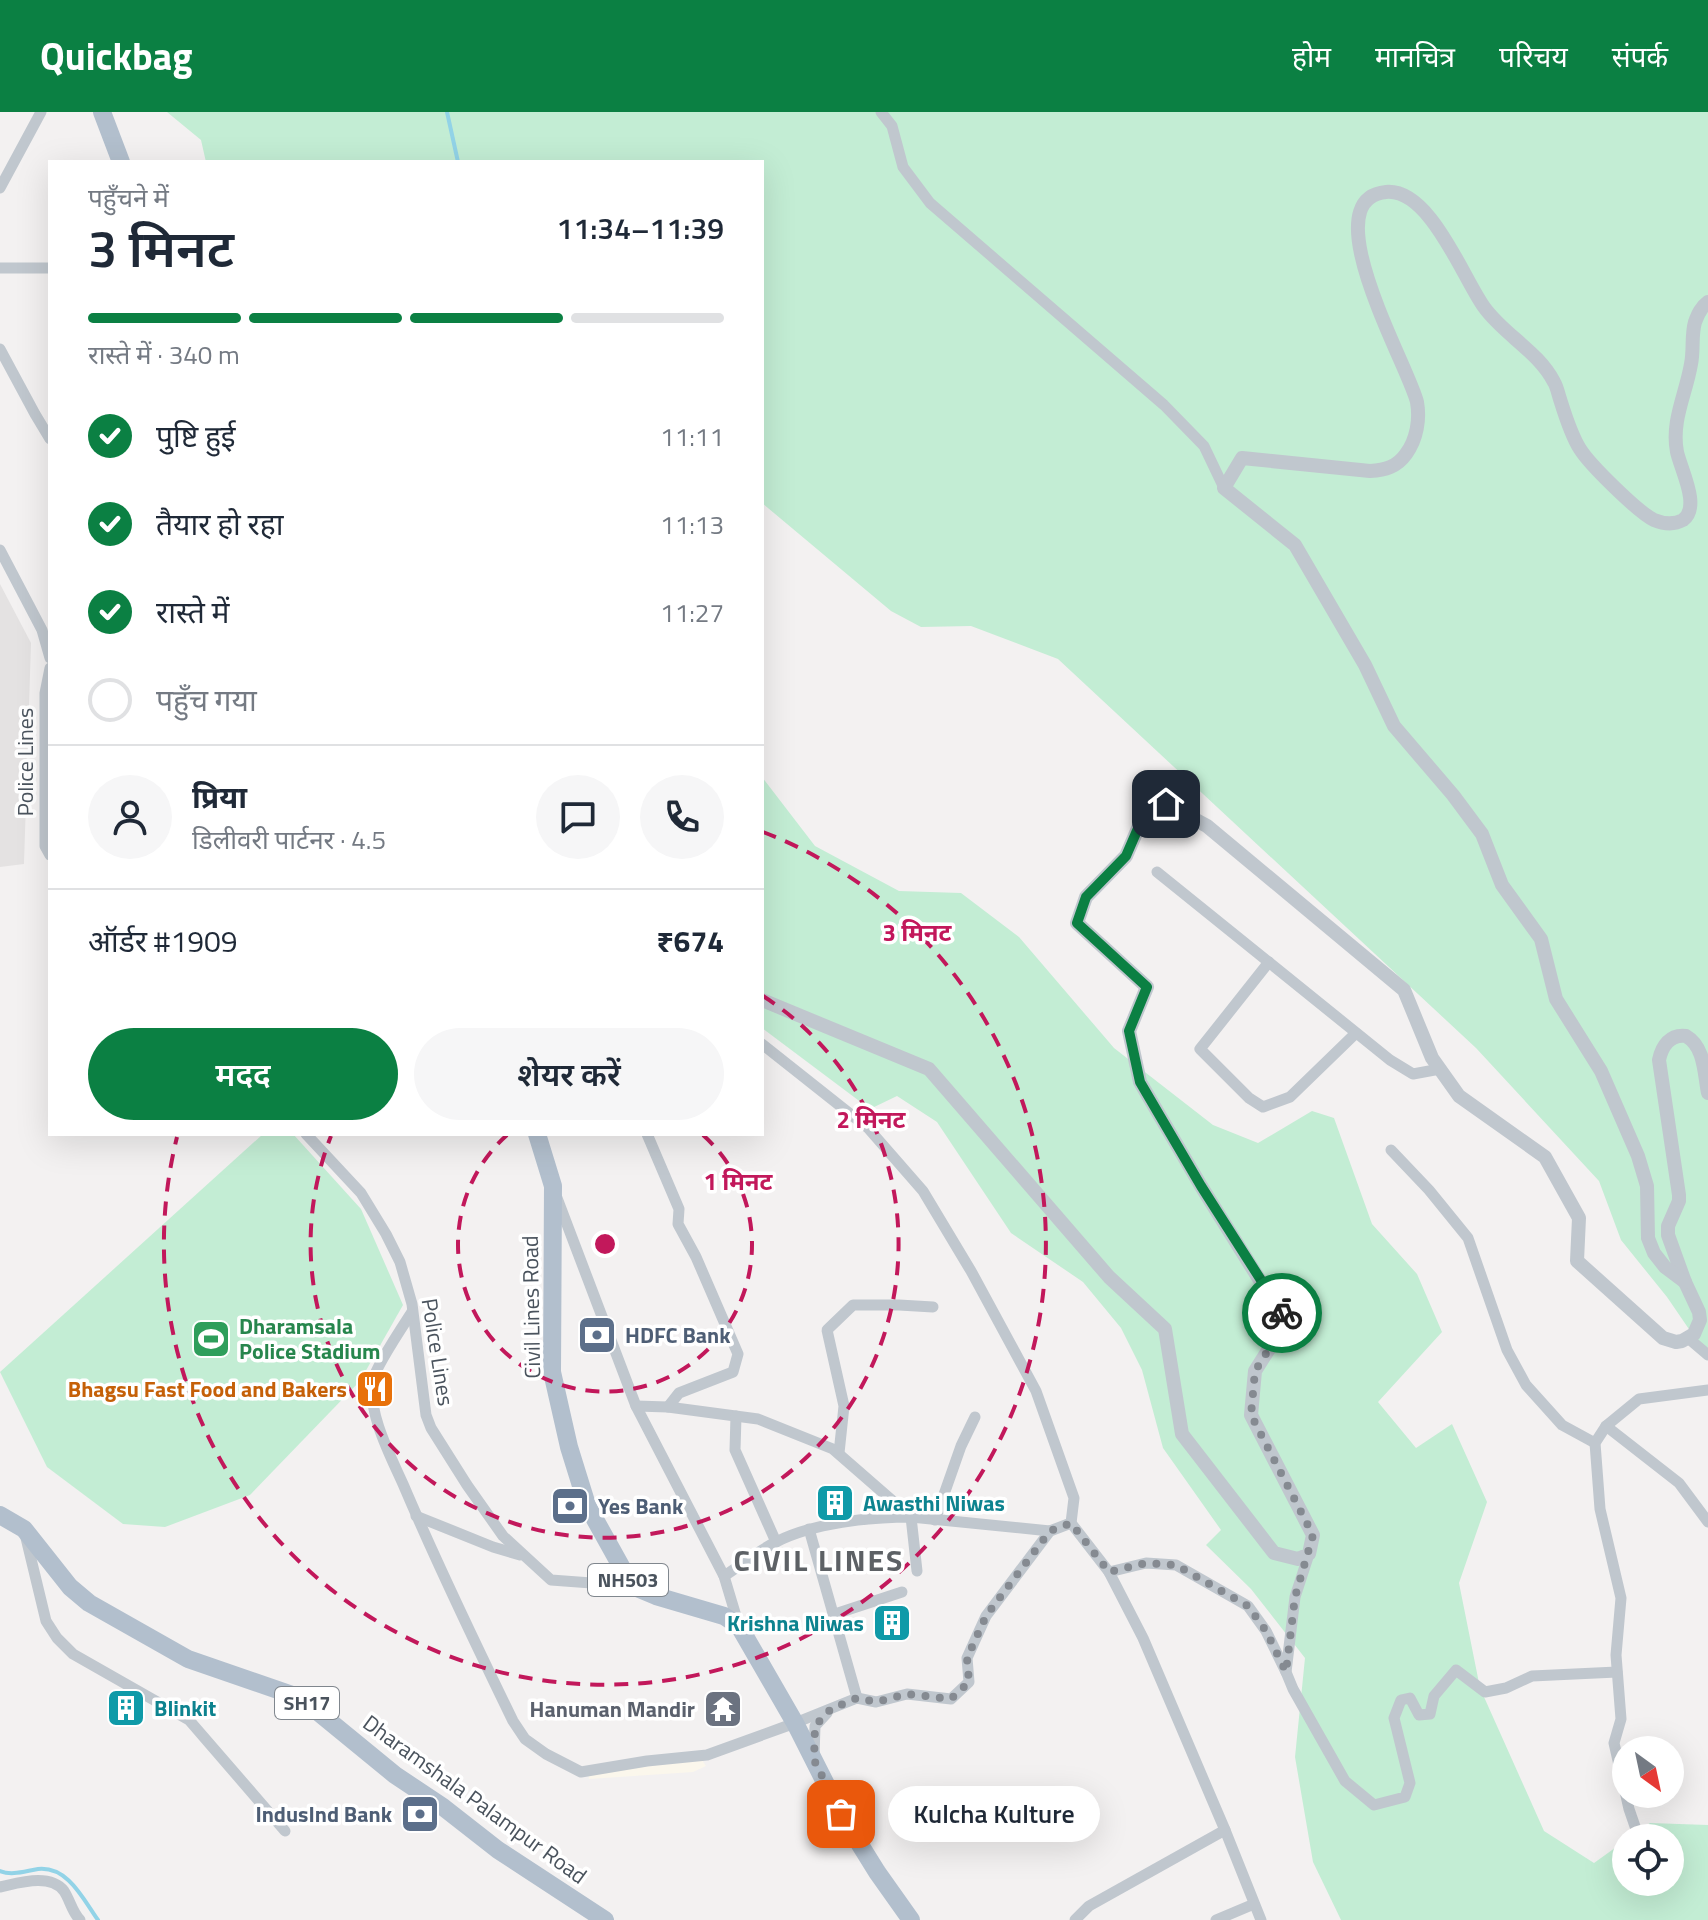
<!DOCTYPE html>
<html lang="hi">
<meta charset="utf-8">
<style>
:root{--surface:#fff;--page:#f6f6f7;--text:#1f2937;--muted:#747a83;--line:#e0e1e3;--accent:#0b8043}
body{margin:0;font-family:"Titillium Web","Noto Sans Devanagari",sans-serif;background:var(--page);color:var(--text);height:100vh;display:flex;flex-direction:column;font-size:30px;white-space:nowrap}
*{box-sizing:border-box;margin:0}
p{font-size:26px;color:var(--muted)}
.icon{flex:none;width:44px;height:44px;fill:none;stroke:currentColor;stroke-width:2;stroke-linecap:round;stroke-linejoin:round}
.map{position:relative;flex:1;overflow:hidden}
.sheet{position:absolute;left:48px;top:48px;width:716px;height:976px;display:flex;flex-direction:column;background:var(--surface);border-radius:0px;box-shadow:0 8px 32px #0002}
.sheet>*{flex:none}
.needle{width:52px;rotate:147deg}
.tools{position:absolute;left:1612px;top:1624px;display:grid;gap:16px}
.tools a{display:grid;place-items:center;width:72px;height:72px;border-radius:50%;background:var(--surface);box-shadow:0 8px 32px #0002;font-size:40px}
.pin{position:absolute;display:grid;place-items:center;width:68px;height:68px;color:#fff;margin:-34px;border-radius:16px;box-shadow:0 4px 12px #0006}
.courier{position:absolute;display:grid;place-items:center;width:80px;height:80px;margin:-40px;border:6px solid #0b8043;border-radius:50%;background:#fff;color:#222;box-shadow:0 2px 10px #0007}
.bubble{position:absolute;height:56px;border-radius:28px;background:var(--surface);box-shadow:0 8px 32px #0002;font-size:26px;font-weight:600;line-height:56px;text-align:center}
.headline em{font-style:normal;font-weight:600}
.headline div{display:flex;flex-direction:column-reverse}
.headline{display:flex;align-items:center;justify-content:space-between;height:136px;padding:0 40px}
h1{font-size:52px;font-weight:600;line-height:60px}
.bar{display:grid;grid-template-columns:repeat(4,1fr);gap:12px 8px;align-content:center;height:96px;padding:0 40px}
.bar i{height:10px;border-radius:6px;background:var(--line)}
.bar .current{background:var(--accent)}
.bar p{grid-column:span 4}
.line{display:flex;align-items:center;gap:20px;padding:0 40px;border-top:2px solid var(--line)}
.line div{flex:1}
.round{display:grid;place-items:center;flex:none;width:84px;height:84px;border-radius:42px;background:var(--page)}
ol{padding:0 40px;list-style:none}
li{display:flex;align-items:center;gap:24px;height:88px}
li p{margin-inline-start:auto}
li .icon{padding:8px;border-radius:50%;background:var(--accent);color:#fff;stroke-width:4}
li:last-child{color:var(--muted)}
li i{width:44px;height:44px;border:4px solid var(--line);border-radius:50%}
.primary-button{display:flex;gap:16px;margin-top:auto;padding:16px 40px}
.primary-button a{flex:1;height:92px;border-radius:48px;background:var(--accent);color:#fff;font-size:32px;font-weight:600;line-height:92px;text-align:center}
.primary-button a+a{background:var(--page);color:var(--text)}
header{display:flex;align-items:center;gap:48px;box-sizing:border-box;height:112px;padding:0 40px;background:var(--accent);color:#fff}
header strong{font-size:38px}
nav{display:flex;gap:44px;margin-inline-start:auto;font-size:28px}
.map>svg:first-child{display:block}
</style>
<header>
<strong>Quickbag</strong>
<nav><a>होम</a><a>मानचित्र</a><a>परिचय</a><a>संपर्क</a></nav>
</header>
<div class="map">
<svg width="1708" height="1808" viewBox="0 0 1708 1808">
<rect width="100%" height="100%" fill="#f3f1f1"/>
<polygon fill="#fbf7ec" points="702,1648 706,1654 693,1660 589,1667 588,1661"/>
<polygon fill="#e4e2e2" points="0,472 31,531 24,752 0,755"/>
<g fill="#c3edd4">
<polygon points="167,0 1708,0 1708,1245 1667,1185 1621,1128 1599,1069 1476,936 1058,547 971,514 921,515 891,499 762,391 762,50 206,50 201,28"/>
<polygon points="762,665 815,734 899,779 961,781 1019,825 1114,936 1213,1013 1258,1031 1312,999 1334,1006 1372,1112 1417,1162 1442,1220 1378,1290 1416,1336 1452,1312 1487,1390 1459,1471 1480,1576 1544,1719 1594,1751 1626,1728 1626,1770 1670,1770 1670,1726 1629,1726 1650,1711 1708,1713 1708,1808 1341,1808 1313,1750 1295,1645 1305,1546 1251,1477 1206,1433 1221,1418 1163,1336 1142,1258 1121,1216 1083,1170 1011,1121 937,1010 897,984 870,997 762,916"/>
<polygon points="263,1022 293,1022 361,1097 403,1193 360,1269 250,1383 165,1415 123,1412 47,1355 0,1260"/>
</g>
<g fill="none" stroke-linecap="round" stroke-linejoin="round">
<g stroke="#92d3e7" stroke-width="4">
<polyline points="447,0 458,50"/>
<path d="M0 1759C12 1764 25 1759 38 1757 68 1754 83 1787 98 1808"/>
</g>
<g stroke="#c0c7ce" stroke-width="11">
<polyline points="881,0 892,14 903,55 930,91 1164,293 1204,334 1224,376"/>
<polyline points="0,76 41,0"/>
<polyline points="0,156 50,156"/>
<polyline points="0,237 35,302 50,327"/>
<polyline points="0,438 42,518 50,546"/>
<polyline points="50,556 45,581 45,734 50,743"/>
<polyline points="1157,760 1390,948 1413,962 1440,957"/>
<polyline points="1269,850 1200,937 1249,986 1263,995 1290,985 1356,921"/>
<polyline points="762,932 868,1016 923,1079 971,1159 1036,1279 1074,1386 1071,1411"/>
<polyline points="306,1022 361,1081 386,1122 400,1150 412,1192 426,1303 431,1316 467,1373 503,1424 551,1468 632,1474"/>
<polyline points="647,1022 679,1097 678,1112 696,1145 738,1242 733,1260 679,1281 668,1295"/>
<polyline points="1391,1038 1429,1078 1468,1126 1507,1238 1526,1273 1562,1313 1595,1331"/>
<polyline points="557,1086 636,1294 724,1464 739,1514"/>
<path d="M412 1200C403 1214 376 1254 373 1268 367 1300 390 1343 403 1372 437 1452 475 1531 513 1609L525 1627 546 1642 581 1660 647 1649 707 1643 795 1611 857 1586 876 1590 907 1582 951 1587 969 1570 967 1546 986 1504 1050 1419 1071 1411 1109 1460 1143 1526 1225 1718 1261 1808"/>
<polyline points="1688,1226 1708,1243"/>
<polyline points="636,1294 668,1295 758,1307 833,1337 911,1405 1050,1419"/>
<polyline points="736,1304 735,1338 776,1430"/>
<polyline points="1606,1314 1679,1371 1708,1410"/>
<polyline points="839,1341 844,1294 827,1218 853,1193 899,1193 933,1195"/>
<polyline points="416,1404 493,1435 520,1443"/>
<polyline points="935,1408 961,1334 975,1305"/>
<polyline points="809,1417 857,1586"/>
<polyline points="26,1426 46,1509 57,1526 73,1542 189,1608 285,1719"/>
<polyline points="1309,1442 1295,1485 1286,1560 1293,1577 1345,1669 1374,1693 1405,1685 1410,1671 1394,1606 1401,1588 1410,1586 1419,1603 1430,1602 1434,1584 1456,1558 1485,1580 1506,1576 1532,1564 1617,1560"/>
<polyline points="1109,1460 1146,1451 1176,1453 1248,1494 1266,1519 1286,1560"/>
<path d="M724 1464C741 1453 758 1439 776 1430 813 1411 870 1405 911 1405L917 1459"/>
<polyline points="835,1502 902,1480"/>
<polyline points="814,1644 815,1614 827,1601"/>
<polyline points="1639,1726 1629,1697 1614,1631 1621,1607 1616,1543 1621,1486 1600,1397 1595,1331 1606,1314 1639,1287 1708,1278"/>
<path d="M0 1775C19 1771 50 1761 64 1779 70 1788 72 1800 80 1808"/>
<polyline points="1075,1808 1089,1794 1225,1718"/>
<polyline points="1216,1808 1254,1792"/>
</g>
<g stroke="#c0c7ce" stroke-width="14">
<path d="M762 888 929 957 1109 1165 1165 1217 1182 1322 1274 1441 1298 1447 1309 1442 1313 1423 1251 1303 1255 1259 1286 1210 1201 1074 1140 970 1129 919 1147 875 1077 811 1086 785 1126 744 1146 698 1166 692 1207 714 1404 878 1432 946 1459 984 1545 1045 1579 1106 1577 1149 1663 1226 1676 1230 1682 1229 1694 1222 1700 1208 1699 1200 1685 1170 1668 1123V1114L1679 1089V1083L1659 948C1662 934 1670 922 1686 924 1705 935 1704 961 1708 981"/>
<path d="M1685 1170 1665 1155 1654 1141 1648 1126 1647 1074 1638 1044 1601 959 1556 887 1541 827 1502 773 1482 722 1453 683 1394 614 1365 553 1295 433 1224 376 1242 346 1370 359C1385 358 1397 355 1406 342 1417 327 1420 307 1417 290 1409 255 1311 87 1386 80 1430 76 1463 166 1484 195 1504 223 1538 239 1554 270 1557 275 1558 281 1560 287 1565 303 1571 323 1580 337 1590 353 1638 400 1654 408 1664 412 1674 413 1683 408 1701 395 1681 358 1677 340 1671 309 1686 282 1691 252 1694 238 1691 224 1695 210 1698 202 1701 195 1708 190"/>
</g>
<g stroke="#b2bfcd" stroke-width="18">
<polyline points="102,0 121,50"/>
<polyline points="537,1022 553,1074 552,1260 569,1335 587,1393 632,1474 656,1484 724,1504 739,1514 795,1611 841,1702 877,1760 911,1808"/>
<polyline points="0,1403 24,1417 70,1475 89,1491 188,1547 301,1586 395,1663 443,1695 498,1738 605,1808"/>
</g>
</g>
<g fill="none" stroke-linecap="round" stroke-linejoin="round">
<polyline stroke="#858a91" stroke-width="8" stroke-dasharray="0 14.4" points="841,1702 814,1648 815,1614 831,1597 857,1586 876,1590 907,1582 951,1587 969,1570 967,1546 986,1504 1050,1419 1071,1411 1109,1460 1146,1451 1176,1453 1248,1494 1266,1519 1286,1560 1295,1485 1313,1423 1251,1303 1255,1259 1286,1210 1282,1201"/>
<polyline stroke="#0b8043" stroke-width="10" points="1166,692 1146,698 1126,744 1086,785 1077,811 1147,875 1129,919 1140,970 1201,1074 1282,1201"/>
</g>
<g fill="none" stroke="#c2185b" stroke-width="4" stroke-dasharray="14 10">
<path d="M703 1023A147 147 0 1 1 507 1023"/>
<path d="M763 884A294 294 0 1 1 331 1024"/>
<path d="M763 720A441 441 0 1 1 177 1025"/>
</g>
<defs>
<g id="bank-square" transform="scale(2)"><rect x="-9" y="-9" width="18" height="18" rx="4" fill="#5c6f8a" stroke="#fff"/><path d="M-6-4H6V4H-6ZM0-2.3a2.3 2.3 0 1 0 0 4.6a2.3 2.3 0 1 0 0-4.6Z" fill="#fff"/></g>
<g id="stadium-square" transform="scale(2)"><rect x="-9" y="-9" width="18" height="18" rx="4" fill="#2e9e5b" stroke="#fff"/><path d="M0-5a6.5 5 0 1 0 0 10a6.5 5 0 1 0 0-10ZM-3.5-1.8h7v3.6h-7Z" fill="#fff"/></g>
<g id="restaurant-square" transform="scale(2)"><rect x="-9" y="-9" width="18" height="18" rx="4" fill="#e8710a" stroke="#fff"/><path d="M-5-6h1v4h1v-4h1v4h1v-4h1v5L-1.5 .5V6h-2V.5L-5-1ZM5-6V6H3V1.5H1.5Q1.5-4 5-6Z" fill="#fff"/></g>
<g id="building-square" transform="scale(2)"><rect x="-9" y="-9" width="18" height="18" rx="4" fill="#0f9aa8" stroke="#fff"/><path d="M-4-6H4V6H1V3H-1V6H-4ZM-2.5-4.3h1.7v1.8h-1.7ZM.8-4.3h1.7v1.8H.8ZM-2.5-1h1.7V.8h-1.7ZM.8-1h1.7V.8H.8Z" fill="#fff"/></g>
<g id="temple-square" transform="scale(2)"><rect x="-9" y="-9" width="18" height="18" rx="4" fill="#6b7280" stroke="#fff"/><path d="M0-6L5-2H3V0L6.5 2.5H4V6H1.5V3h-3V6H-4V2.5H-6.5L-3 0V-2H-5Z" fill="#fff"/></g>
</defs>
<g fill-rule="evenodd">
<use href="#bank-square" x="597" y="1223"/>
<use href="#stadium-square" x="211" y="1227"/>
<use href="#restaurant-square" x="375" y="1277"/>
<use href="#building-square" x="835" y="1391"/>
<use href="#bank-square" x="570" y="1394"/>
<use href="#building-square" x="892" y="1511"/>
<use href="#building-square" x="126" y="1596"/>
<use href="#temple-square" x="723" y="1597"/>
<use href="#bank-square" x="420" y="1702"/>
</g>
<g text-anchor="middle" stroke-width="7" stroke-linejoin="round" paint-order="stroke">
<g fill="#fff" stroke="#80878e" stroke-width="2">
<rect x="588" y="1452" width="80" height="32" rx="6"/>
<rect x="275" y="1575" width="64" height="32" rx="6"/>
</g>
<g font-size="20" font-weight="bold" fill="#4a535d">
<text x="628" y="1475">NH503</text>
<text x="307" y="1598">SH17</text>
</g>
<g font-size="22" fill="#4a535d" stroke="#fff">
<text transform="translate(25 650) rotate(-90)" y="8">Police Lines</text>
<text transform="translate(531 1195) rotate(-91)" y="8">Civil Lines Road</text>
<text transform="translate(438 1240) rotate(81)" y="8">Police Lines</text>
<text transform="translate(475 1687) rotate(36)" y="8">Dharamshala Palampur Road</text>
</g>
<g font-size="22" font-weight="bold" fill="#27864d" stroke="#fff" text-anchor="start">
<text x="239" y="1222">Dharamsala<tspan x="239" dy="25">Police Stadium</tspan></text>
</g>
<g font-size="22" font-weight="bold" fill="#4e5e75" stroke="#fff" text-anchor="start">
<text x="625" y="1231">HDFC Bank</text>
<text x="598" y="1402">Yes Bank</text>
<text x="392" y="1710" text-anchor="end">IndusInd Bank</text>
</g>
<g font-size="22" font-weight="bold" fill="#c56008" stroke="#fff" text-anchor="end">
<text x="347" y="1285">Bhagsu Fast Food and Bakers</text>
</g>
<g font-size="22" font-weight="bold" fill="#0d838f" stroke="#fff" text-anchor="start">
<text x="863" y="1399">Awasthi Niwas</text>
<text x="864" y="1519" text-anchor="end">Krishna Niwas</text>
<text x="154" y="1604">Blinkit</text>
</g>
<g font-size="22" font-weight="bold" fill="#5b616d" stroke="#fff" text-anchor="end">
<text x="695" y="1605">Hanuman Mandir</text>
</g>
<g font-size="30" font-weight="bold" letter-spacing="2" fill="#5d6165" stroke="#fff">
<text x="819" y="1459">CIVIL LINES</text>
</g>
</g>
<circle cx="605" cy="1132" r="12" fill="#c2185b" stroke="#fff" stroke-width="4"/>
<g font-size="24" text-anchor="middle" font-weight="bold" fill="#c2185b" stroke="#fff" stroke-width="7" stroke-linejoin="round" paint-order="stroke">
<text x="917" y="829">3 मिनट</text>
<text x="871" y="1016">2 मिनट</text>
<text x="738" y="1078">1 मिनट</text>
</g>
</svg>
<div class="tools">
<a><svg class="needle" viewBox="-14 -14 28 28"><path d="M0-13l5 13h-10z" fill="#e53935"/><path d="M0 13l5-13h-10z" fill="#747a83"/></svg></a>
<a><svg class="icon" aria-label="locate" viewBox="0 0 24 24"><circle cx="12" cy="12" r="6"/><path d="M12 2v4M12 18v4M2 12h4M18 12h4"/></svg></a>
</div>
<div class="pin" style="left:841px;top:1702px;background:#ea580c"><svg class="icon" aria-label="bag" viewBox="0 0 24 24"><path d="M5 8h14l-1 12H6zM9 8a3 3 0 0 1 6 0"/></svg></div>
<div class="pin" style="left:1166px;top:692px;background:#1f2937"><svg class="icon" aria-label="home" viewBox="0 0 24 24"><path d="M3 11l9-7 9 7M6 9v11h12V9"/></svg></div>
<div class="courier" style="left:1282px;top:1201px"><svg class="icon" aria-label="bike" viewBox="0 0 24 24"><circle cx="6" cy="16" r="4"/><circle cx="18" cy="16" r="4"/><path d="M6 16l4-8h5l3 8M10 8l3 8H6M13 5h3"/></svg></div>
<div class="bubble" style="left:888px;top:1674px;width:212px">Kulcha Kulture</div>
<section class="sheet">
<div class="headline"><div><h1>3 मिनट</h1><p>पहुँचने में</p></div><em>11:34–11:39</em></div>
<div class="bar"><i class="current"></i><i class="current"></i><i class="current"></i><i></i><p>रास्ते में · 340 m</p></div>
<ol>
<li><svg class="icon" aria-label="check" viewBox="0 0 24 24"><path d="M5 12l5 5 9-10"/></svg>पुष्टि हुई<p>11:11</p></li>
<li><svg class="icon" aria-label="check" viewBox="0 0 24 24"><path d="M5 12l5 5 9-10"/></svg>तैयार हो रहा<p>11:13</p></li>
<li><svg class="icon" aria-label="check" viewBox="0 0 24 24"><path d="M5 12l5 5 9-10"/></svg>रास्ते में<p>11:27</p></li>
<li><i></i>पहुँच गया</li>
</ol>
<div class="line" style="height:144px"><a class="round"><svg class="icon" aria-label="person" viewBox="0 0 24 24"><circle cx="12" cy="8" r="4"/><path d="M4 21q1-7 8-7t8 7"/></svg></a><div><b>प्रिया</b><p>डिलीवरी पार्टनर · 4.5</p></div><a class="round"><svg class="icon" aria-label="chat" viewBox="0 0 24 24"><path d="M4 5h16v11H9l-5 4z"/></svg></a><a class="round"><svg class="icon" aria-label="phone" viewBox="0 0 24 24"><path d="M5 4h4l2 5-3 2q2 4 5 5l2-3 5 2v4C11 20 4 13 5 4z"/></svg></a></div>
<div class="line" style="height:104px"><div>ऑर्डर #1909</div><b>₹674</b></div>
<div class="primary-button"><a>मदद</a><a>शेयर करें</a></div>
</section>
</div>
